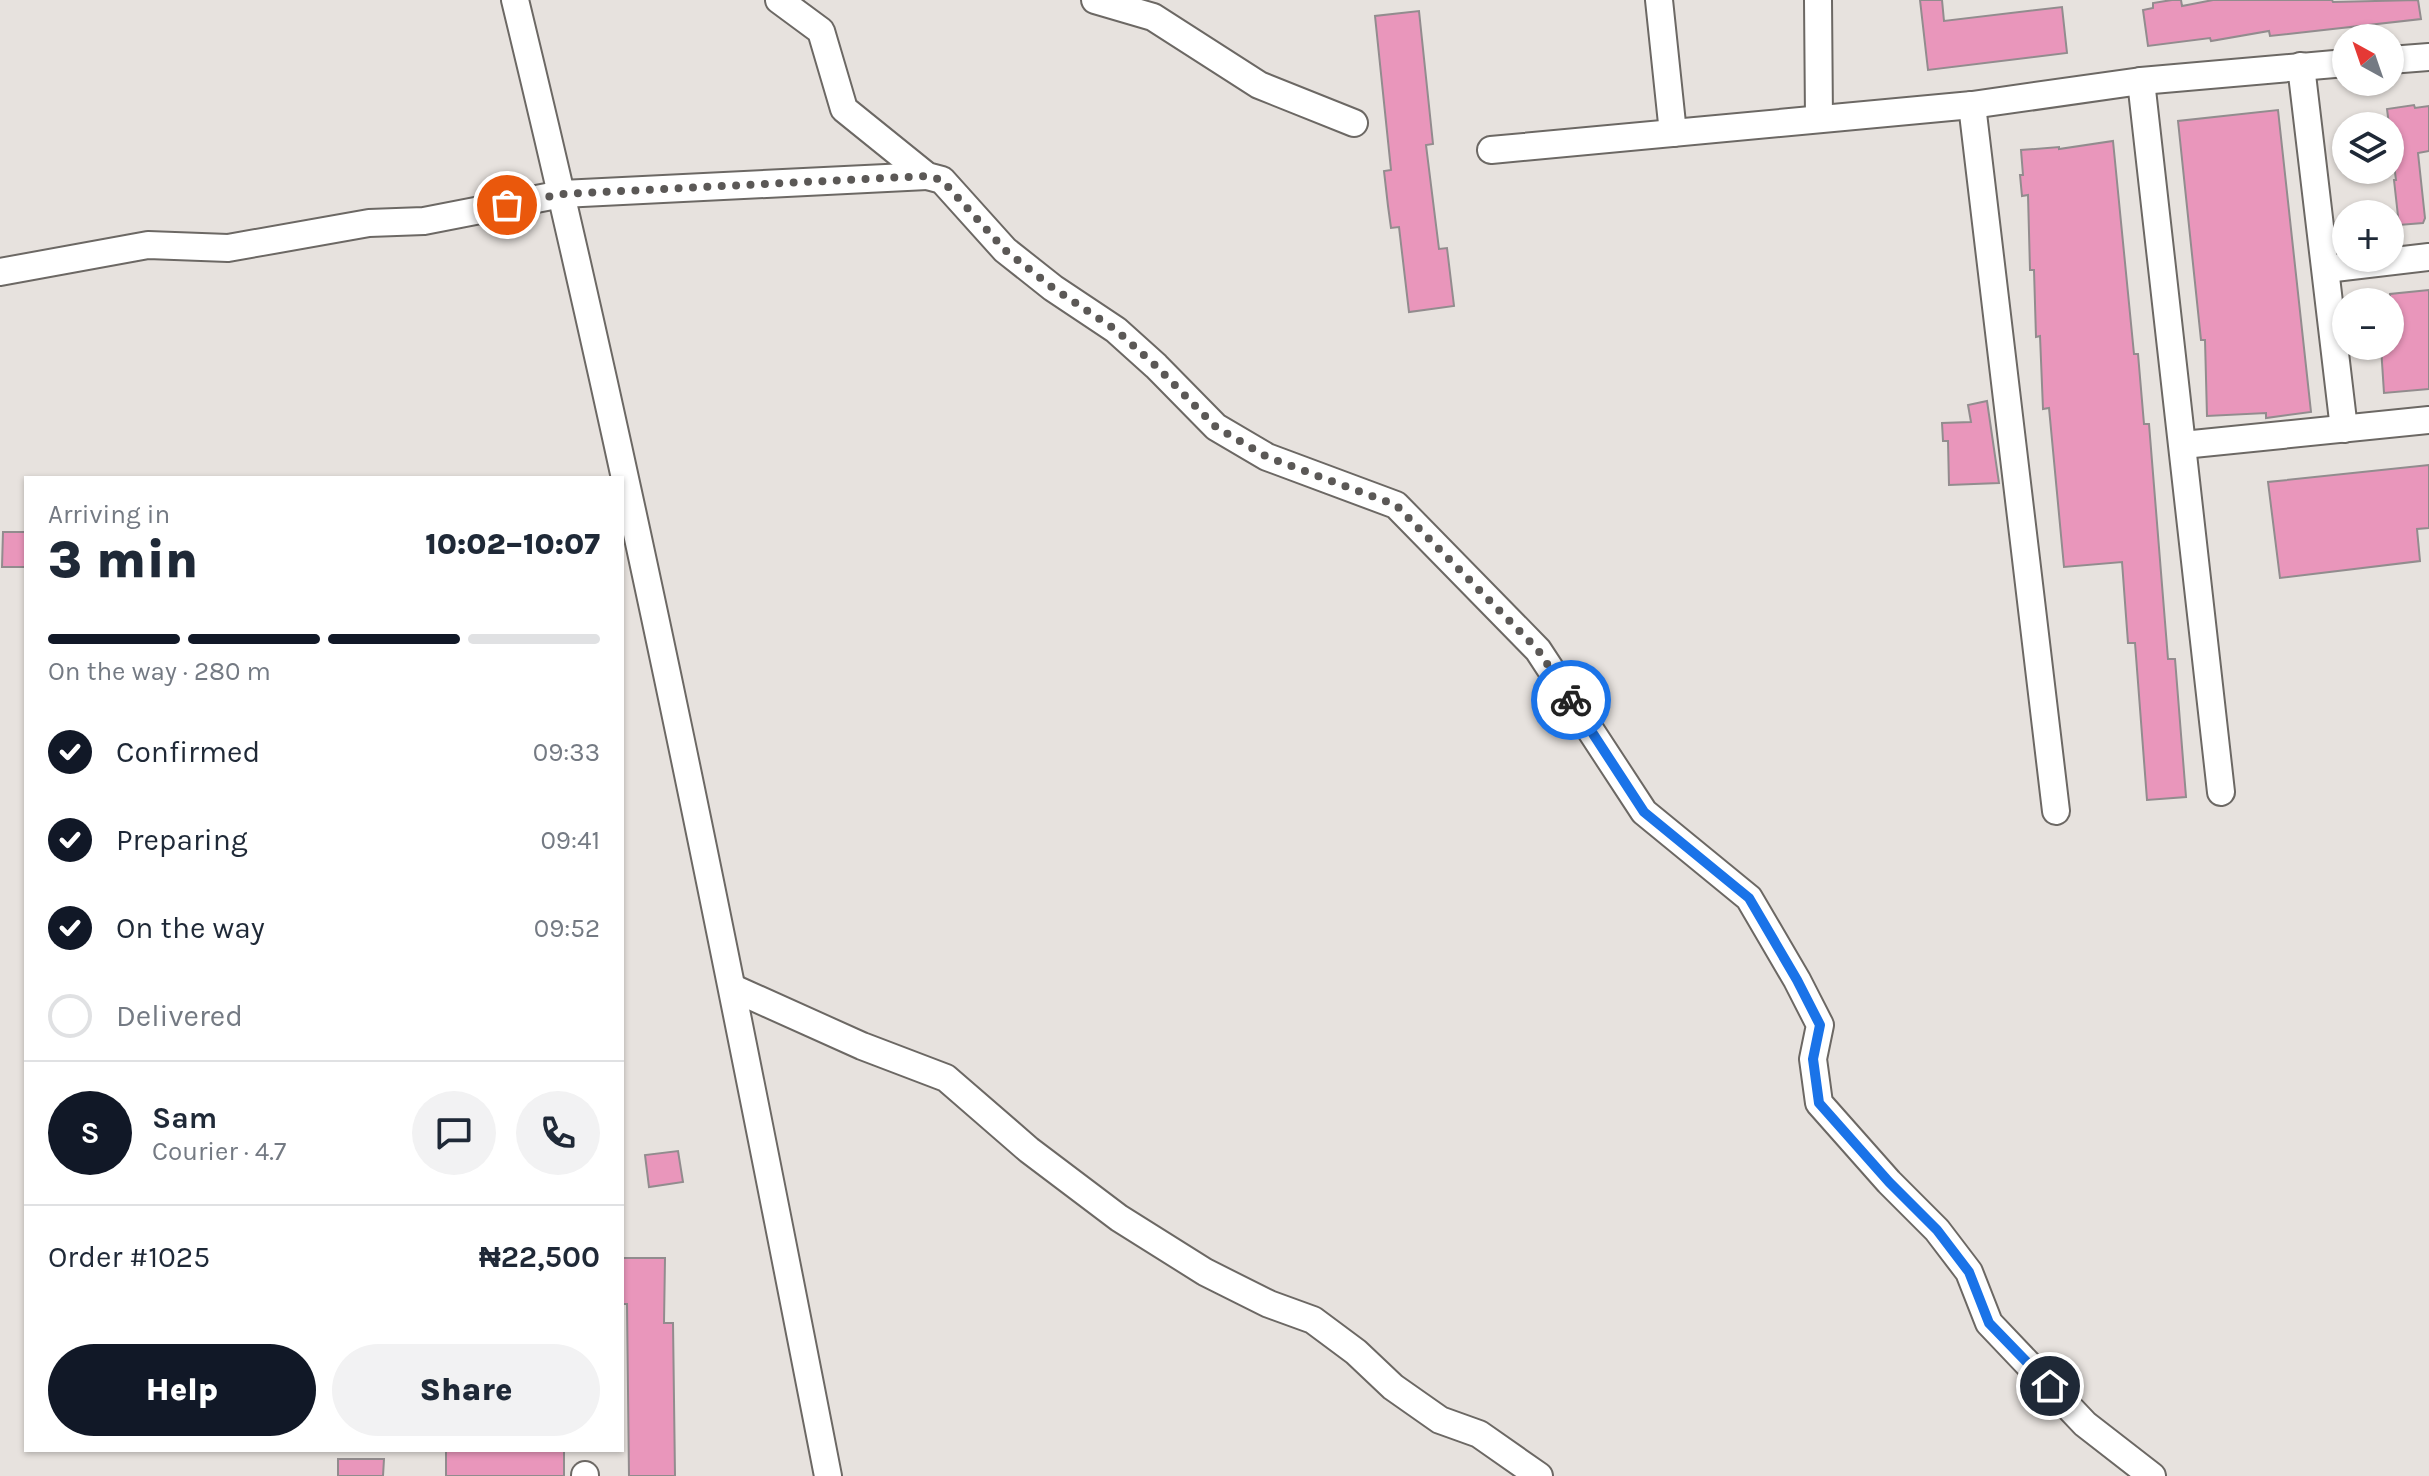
<!DOCTYPE html>
<meta charset="utf-8">
<style>
:root{--surface:#fff;--page:#f2f2f3;--text:#1f2937;--muted:#747a83;--line:#e0e1e3;--accent:#111827}
body{margin:0;font-family:Karla,sans-serif;background:var(--page);color:var(--text);height:100vh;display:flex;flex-direction:column;font-size:30px;white-space:nowrap}
*{box-sizing:border-box;margin:0}
p{font-size:26px;color:var(--muted)}
.icon{flex:none;width:44px;height:44px;fill:none;stroke:currentColor;stroke-width:2;stroke-linecap:round;stroke-linejoin:round}
.map{position:relative;flex:1;overflow:hidden}
.drawer{position:absolute;left:24px;top:476px;width:600px;height:976px;display:flex;flex-direction:column;background:var(--surface);border-radius:0px;box-shadow:0 2px 6px #0004}
.drawer>*{flex:none}
.needle{width:52px;rotate:320deg}
.controls{position:absolute;left:2332px;top:24px;display:grid;gap:16px}
.controls a{display:grid;place-items:center;width:72px;height:72px;border-radius:50%;background:var(--surface);box-shadow:0 2px 6px #0004;font-size:40px}
.pin{position:absolute;display:grid;place-items:center;width:68px;height:68px;color:#fff;margin:-34px;border:4px solid #fff;border-radius:50%;box-shadow:0 2px 8px #0007}
.courier{position:absolute;display:grid;place-items:center;width:80px;height:80px;margin:-40px;border:6px solid #1a73e8;border-radius:50%;background:#fff;color:#222;box-shadow:0 2px 10px #0007}
.overview em{font-style:normal;font-weight:800}
.overview div{display:flex;flex-direction:column-reverse}
.overview{display:flex;align-items:center;justify-content:space-between;height:136px;padding:0 24px}
h1{font-size:52px;font-weight:800;line-height:60px}
.bar{display:grid;grid-template-columns:repeat(4,1fr);gap:12px 8px;align-content:center;height:96px;padding:0 24px}
.bar i{height:10px;border-radius:6px;background:var(--line)}
.bar .active{background:var(--accent)}
.bar p{grid-column:span 4}
.line{display:flex;align-items:center;gap:20px;padding:0 24px;border-top:2px solid var(--line)}
.line div{flex:1}
.round{display:grid;place-items:center;flex:none;width:84px;height:84px;border-radius:42px;background:var(--page)}
ol{padding:0 24px;list-style:none}
li{display:flex;align-items:center;gap:24px;height:88px}
li p{margin-inline-start:auto}
li .icon{padding:8px;border-radius:50%;background:var(--accent);color:#fff;stroke-width:4}
li:last-child{color:var(--muted)}
li i{width:44px;height:44px;border:4px solid var(--line);border-radius:50%}
.cta{display:flex;gap:16px;margin-top:auto;padding:16px 24px}
.cta a{flex:1;height:92px;border-radius:48px;background:var(--accent);color:#fff;font-size:32px;font-weight:800;line-height:92px;text-align:center}
.cta a+a{background:var(--page);color:var(--text)}
.map>svg:first-child{display:block}
</style>
<div class="map">
<svg width="2429" height="1476" viewBox="0 0 2429 1476">
<rect width="100%" height="100%" fill="#e7e2de"/>
<g fill="#e996bb" stroke="#928c8e" stroke-width="2">
<polygon points="1920,0 1942,0 1944,21 2062,7 2067,53 1928,70"/>
<polygon points="2172,0 2181,0 2182,6 2213,0 2332,0 2333,2 2418,0 2421,19 2270,36 2269,31 2211,41 2210,38 2148,46 2143,10 2153,8 2153,3"/>
<polygon points="1419,11 1433,144 1426,145 1439,249 1447,248 1454,306 1409,312 1399,227 1391,228 1388,206 1384,171 1391,170 1375,16"/>
<polygon points="2414,105 2415,108 2429,106 2429,151 2418,153 2425,218 2423,223 2399,225 2394,180 2396,180 2387,109"/>
<polygon points="2278,110 2311,412 2266,418 2266,413 2207,416 2205,340 2201,340 2178,121"/>
<polygon points="2113,141 2134,354 2138,354 2144,424 2149,424 2168,659 2175,659 2186,797 2147,800 2135,643 2128,643 2122,562 2064,567 2049,408 2043,409 2040,336 2036,337 2034,270 2030,270 2028,195 2022,196 2020,175 2023,175 2021,150 2059,147 2059,149"/>
<polygon points="2429,290 2429,389 2384,393 2381,347 2390,347 2390,294"/>
<polygon points="1987,401 1999,483 1949,485 1948,441 1943,441 1942,423 1971,422 1968,405"/>
<polygon points="2429,465 2429,528 2417,529 2420,561 2280,578 2268,482"/>
<polygon points="3,532 26,532 26,567 2,567"/>
<polygon points="678,1151 683,1182 649,1187 645,1155"/>
<polygon points="622,1258 665,1258 664,1323 673,1323 675,1476 629,1476 627,1304 622,1304"/>
<rect x="446" y="1450" width="118" height="26"/>
<polygon points="338,1459 384,1459 383,1476 338,1476"/>
</g>
<g fill="none" stroke-linecap="round" stroke-linejoin="round">
<g stroke="#6c6864" stroke-width="30">
<g id="minor">
<path d="M515 0C634 489 732 983 828 1476"/>
<polyline points="779,0 821,31 844,109 927,176 942,180 1005,250 1053,288 1116,330 1156,366 1216,427 1267,457 1396,505 1538,650 1644,812 1749,898 1797,980 1820,1025 1813,1059 1819,1103 1889,1182 1937,1230 1969,1272 1989,1323 2085,1424 2152,1476"/>
<polyline points="1095,0 1153,17 1259,85 1354,123"/>
<polyline points="1659,0 1673,133"/>
<polyline points="1818,0 1819,119"/>
<polyline points="2390,60 2429,57"/>
<polyline points="2301,66 2344,429"/>
<polyline points="2141,81 2221,792"/>
<polyline points="1972,105 2056,811"/>
<polyline points="1491,150 1972,105 2141,81 2346,63"/>
<polyline points="2326,269 2429,257"/>
<polyline points="0,272 148,245 228,248 369,223 424,221 562,194 927,176"/>
<polyline points="2183,445 2429,420"/>
<polyline points="733,988 862,1046 946,1078 1029,1150 1119,1218 1205,1272 1269,1304 1313,1320 1356,1352 1393,1387 1440,1420 1479,1434 1539,1476"/>
<polyline points="585,1475 585,1476"/>
</g>
</g>
<use href="#minor" stroke="#fff" stroke-width="26"/>
</g>
<g fill="none" stroke-linecap="round" stroke-linejoin="round">
<polyline stroke="#5b5856" stroke-width="8" stroke-dasharray="0 14.4" points="507,205 562,194 927,176 942,180 1005,250 1053,288 1116,330 1156,366 1216,427 1267,457 1396,505 1538,650 1571,700"/>
<polyline stroke="#1a73e8" stroke-width="10" points="1571,700 1644,812 1749,898 1797,980 1820,1025 1813,1059 1819,1103 1889,1182 1937,1230 1969,1272 1989,1323 2050,1386"/>
</g>
</svg>
<div class="controls">
<a><svg class="needle" viewBox="-14 -14 28 28"><path d="M0-13l5 13h-10z" fill="#e53935"/><path d="M0 13l5-13h-10z" fill="#747a83"/></svg></a>
<a><svg class="icon" aria-label="layers" viewBox="0 0 24 24"><path d="M12 4l9 5-9 5-9-5zM3 14l9 5 9-5"/></svg></a>
<a>+</a>
<a>−</a>
</div>
<div class="pin" style="left:507px;top:205px;background:#ea580c"><svg class="icon" aria-label="bag" viewBox="0 0 24 24"><path d="M5 8h14l-1 12H6zM9 8a3 3 0 0 1 6 0"/></svg></div>
<div class="pin" style="left:2050px;top:1386px;background:#1f2937"><svg class="icon" aria-label="home" viewBox="0 0 24 24"><path d="M3 11l9-7 9 7M6 9v11h12V9"/></svg></div>
<div class="courier" style="left:1571px;top:700px"><svg class="icon" aria-label="bike" viewBox="0 0 24 24"><circle cx="6" cy="16" r="4"/><circle cx="18" cy="16" r="4"/><path d="M6 16l4-8h5l3 8M10 8l3 8H6M13 5h3"/></svg></div>
<section class="drawer">
<div class="overview"><div><h1>3 min</h1><p>Arriving in</p></div><em>10:02–10:07</em></div>
<div class="bar"><i class="active"></i><i class="active"></i><i class="active"></i><i></i><p>On the way · 280 m</p></div>
<ol>
<li><svg class="icon" aria-label="check" viewBox="0 0 24 24"><path d="M5 12l5 5 9-10"/></svg>Confirmed<p>09:33</p></li>
<li><svg class="icon" aria-label="check" viewBox="0 0 24 24"><path d="M5 12l5 5 9-10"/></svg>Preparing<p>09:41</p></li>
<li><svg class="icon" aria-label="check" viewBox="0 0 24 24"><path d="M5 12l5 5 9-10"/></svg>On the way<p>09:52</p></li>
<li><i></i>Delivered</li>
</ol>
<div class="line" style="height:144px"><b class="round" style="background:var(--accent);color:#fff">S</b><div><b>Sam</b><p>Courier · 4.7</p></div><a class="round"><svg class="icon" aria-label="chat" viewBox="0 0 24 24"><path d="M4 5h16v11H9l-5 4z"/></svg></a><a class="round"><svg class="icon" aria-label="phone" viewBox="0 0 24 24"><path d="M5 4h4l2 5-3 2q2 4 5 5l2-3 5 2v4C11 20 4 13 5 4z"/></svg></a></div>
<div class="line" style="height:104px"><div>Order #1025</div><b>₦22,500</b></div>
<div class="cta"><a>Help</a><a>Share</a></div>
</section>
</div>
